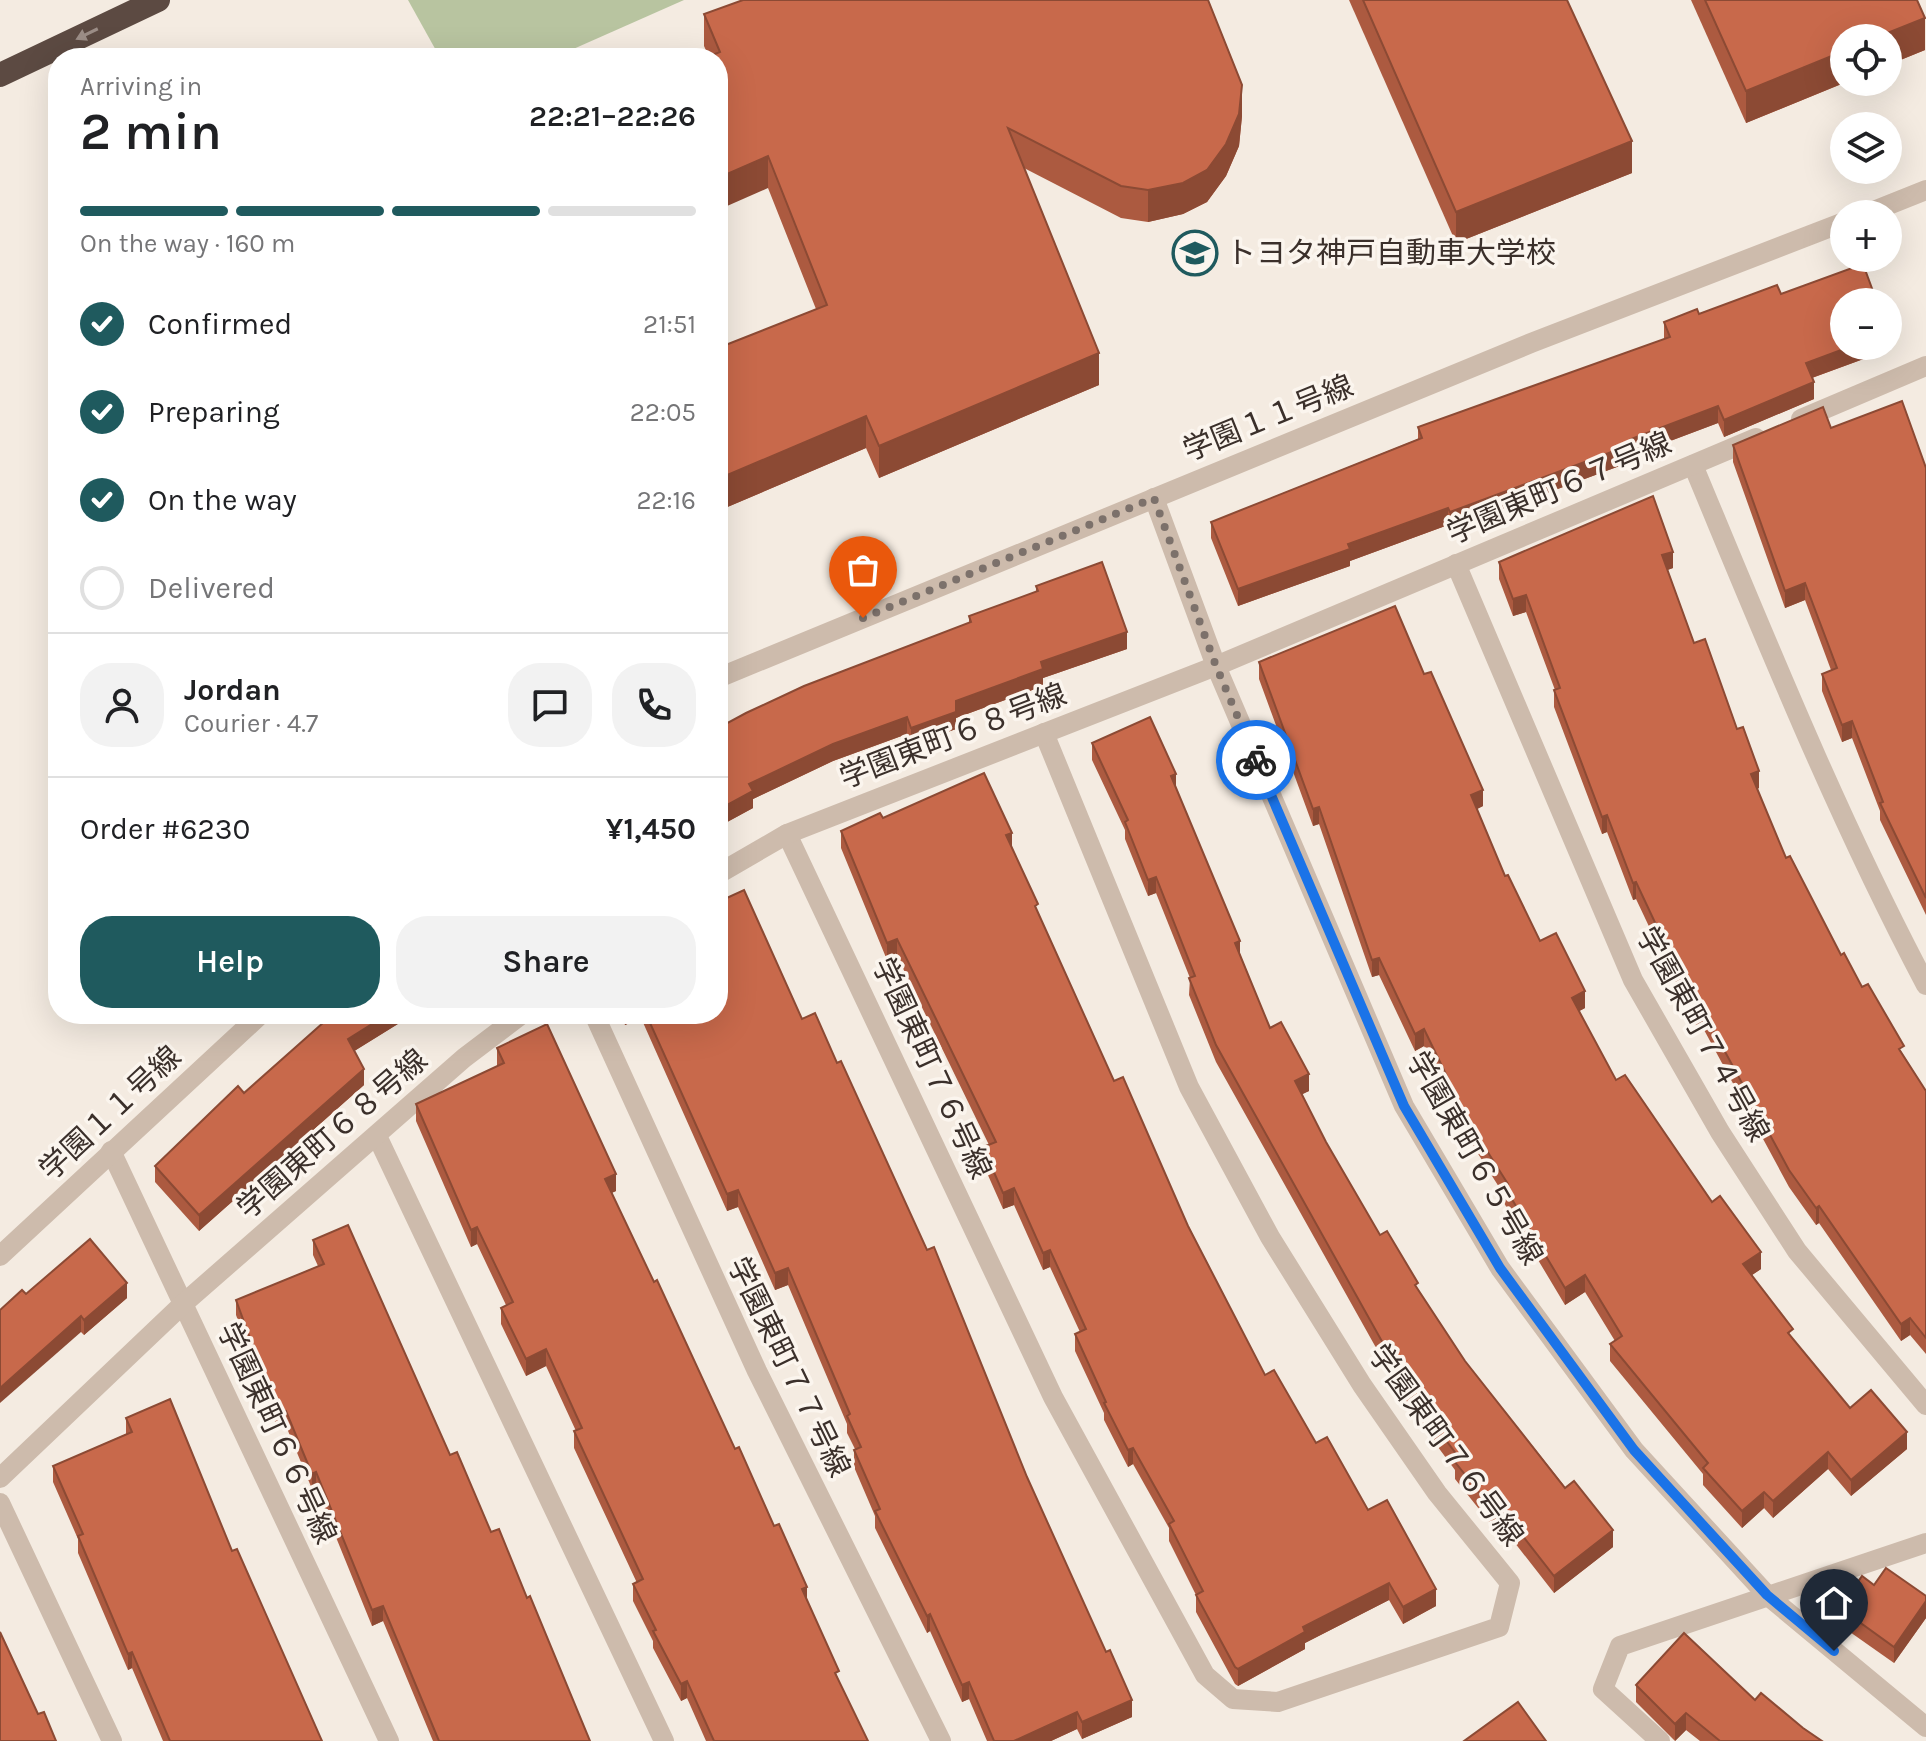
<!DOCTYPE html>
<meta charset="utf-8">
<style>
:root{--surface:#fff;--page:#f2f2f2;--text:#202124;--muted:#757577;--line:#e0e0e0;--accent:#1f5a5e}
body{margin:0;font-family:Karla,"Noto Sans JP",sans-serif;background:var(--page);color:var(--text);height:100vh;display:flex;flex-direction:column;font-size:30px;white-space:nowrap}
*{box-sizing:border-box;margin:0}
p{font-size:26px;color:var(--muted)}
.icon{flex:none;width:44px;height:44px;fill:none;stroke:currentColor;stroke-width:2;stroke-linecap:round;stroke-linejoin:round}
.map{position:relative;flex:1;overflow:hidden}
.side{position:absolute;left:48px;top:48px;width:680px;height:976px;display:flex;flex-direction:column;background:var(--surface);border-radius:32px;box-shadow:0 8px 32px #0002}
.side>*{flex:none}
.tools{position:absolute;left:1830px;top:24px;display:grid;gap:16px}
.tools a{display:grid;place-items:center;width:72px;height:72px;border-radius:50%;background:var(--surface);box-shadow:0 8px 32px #0002;font-size:40px}
.pin{position:absolute;display:grid;place-items:center;width:68px;height:68px;color:#fff;margin:-82px -34px;border-radius:50% 50% 50% 0;rotate:-45deg;box-shadow:0 0 8px #0007}
.pin .icon{rotate:45deg}
.courier{position:absolute;display:grid;place-items:center;width:80px;height:80px;margin:-40px;border:6px solid #1a73e8;border-radius:50%;background:#fff;color:#222;box-shadow:0 2px 10px #0007}
.overview em{font-style:normal;font-weight:600}
.overview div{display:flex;flex-direction:column-reverse}
.overview{display:flex;align-items:center;justify-content:space-between;height:136px;padding:0 32px}
h1{font-size:52px;font-weight:600;line-height:60px}
.bar{display:grid;grid-template-columns:repeat(4,1fr);gap:12px 8px;align-content:center;height:96px;padding:0 32px}
.bar i{height:10px;border-radius:6px;background:var(--line)}
.bar .selected{background:var(--accent)}
.bar p{grid-column:span 4}
.line{display:flex;align-items:center;gap:20px;padding:0 32px;border-top:2px solid var(--line)}
.line div{flex:1}
.round{display:grid;place-items:center;flex:none;width:84px;height:84px;border-radius:32px;background:var(--page)}
ol{padding:0 32px;list-style:none}
li{display:flex;align-items:center;gap:24px;height:88px}
li p{margin-inline-start:auto}
li .icon{padding:8px;border-radius:50%;background:var(--accent);color:#fff;stroke-width:4}
li:last-child{color:var(--muted)}
li i{width:44px;height:44px;border:4px solid var(--line);border-radius:50%}
.button{display:flex;gap:16px;margin-top:auto;padding:16px 32px}
.button a{flex:1;height:92px;border-radius:32px;background:var(--accent);color:#fff;font-size:32px;font-weight:600;line-height:92px;text-align:center}
.button a+a{background:var(--page);color:var(--text)}
.map>svg:first-child{display:block}
</style>
<div class="map">
<svg width="1926" height="1741" viewBox="0 0 1926 1741">
<rect width="100%" height="100%" fill="#f4ebe1"/>
<polygon fill="#b8c4a0" points="408,0 684,0 553,58 449,58 438,54"/>
<g fill="none" stroke-linecap="round" stroke-linejoin="round">
<g stroke="#cdbbac" stroke-width="20">
<polyline points="1866,214 1926,190"/>
<polyline points="1801,419 1926,366"/>
<path d="M1693 465C1766 640 1837 817 1926 985"/>
<polyline points="1154,498 1216,666 1404,1106 1500,1268 1634,1450 1767,1595 1926,1727"/>
<polyline points="1456,564 1633,980 1720,1132 1797,1251 1926,1405"/>
<polyline points="718,678 1531,343 1844,222"/>
<polyline points="787,834 1053,1397 1205,1675 1233,1699 1278,1702 1499,1627 1510,1583 1437,1493 1362,1385 1270,1237 1189,1087 1044,733"/>
<polyline points="718,874 787,834 1216,666 1756,438"/>
<polyline points="594,1014 757,1371 941,1741"/>
<polyline points="377,1136 664,1741"/>
<polyline points="111,1151 389,1741"/>
<polyline points="0,1256 261,1014"/>
<polyline points="0,1478 183,1304 464,1058 522,1014"/>
<polyline points="0,1503 112,1741"/>
<polyline points="1660,1741 1603,1689 1620,1646 1926,1543"/>
</g>
<polyline stroke="#5c4a42" stroke-width="24" points="0,75 158,0"/>
</g>
<g fill="#ac5a40">
<polygon points="1349,0 1567,0 1632,173 1456,243"/>
<polygon points="1691,0 1917,0 1925,50 1746,123"/>
<polygon points="704,14 1242,116 1239,146 1226,176 1207,202 1183,214 1148,222 1121,218 1024,168 1099,385 879,478 866,448 718,511 718,348 816,309 768,188 704,46"/>
<polygon points="1781,294 1888,350 1812,378 1814,399 1724,437 1718,423 1633,455 1633,461 1450,529 1448,525 1350,561 1350,566 1238,606 1211,538 1211,522 1418,439 1418,427 1664,339 1664,322"/>
<polygon points="1831,428 1926,468 1926,915 1880,820 1880,811 1852,738 1842,742 1822,691 1822,674 1831,670 1805,600 1785,608 1733,462 1733,445"/>
<polygon points="1499,562 1673,568 1667,570 1694,643 1759,788 1757,789 1786,858 1841,955 1862,987 1904,1056 1926,1091 1926,1354 1910,1335 1901,1341 1819,1223 1816,1225 1789,1187 1703,1028 1698,1030 1636,899 1633,900 1607,832 1602,834 1554,707 1554,690 1555,690 1526,612 1513,616 1499,579"/>
<polygon points="1036,586 1127,649 1043,678 1043,686 956,718 956,729 911,745 907,734 833,761 753,799 753,808 718,827 718,728 969,623 969,616 1036,592"/>
<polygon points="1259,662 1424,674 1483,806 1477,809 1505,876 1540,941 1585,1008 1579,1011 1616,1080 1712,1202 1761,1269 1752,1275 1793,1339 1850,1408 1907,1449 1851,1496 1828,1469 1773,1518 1764,1508 1742,1528 1703,1485 1703,1474 1610,1361 1610,1344 1615,1341 1585,1292 1565,1305 1504,1203 1504,1195 1470,1141 1424,1046 1415,1051 1379,975 1372,977 1319,824 1313,826 1259,679"/>
<polygon points="1092,743 1176,788 1240,954 1270,1028 1309,1091 1301,1094 1326,1142 1380,1235 1418,1289 1465,1361 1613,1547 1554,1593 1504,1529 1499,1534 1455,1479 1455,1470 1412,1412 1216,1062 1189,995 1190,978 1156,893 1148,896 1125,839 1125,830 1092,760"/>
<polygon points="883,818 1012,847 1038,912 1114,1081 1265,1375 1316,1443 1368,1510 1436,1606 1403,1624 1389,1600 1305,1643 1305,1649 1238,1686 1235,1684 1196,1612 1196,1595 1169,1541 1169,1528 1133,1464 1128,1467 1104,1420 1104,1413 1075,1351 1075,1334 1080,1332 1050,1267 1043,1270 1014,1205 1003,1209 983,1164 983,1147 989,1145 897,956 887,960 841,848 841,831"/>
<polygon points="333,1014 414,1014 354,1051 364,1085 199,1231 155,1182 155,1166 244,1093"/>
<polygon points="620,1014 718,1014 802,1019 1027,1477 1132,1717 1082,1739 1077,1729 1051,1741 987,1741 969,1699 962,1702 930,1631 927,1633 875,1528 875,1516 854,1467 854,1450 855,1449 847,1433 847,1424 788,1285 775,1290 738,1207 727,1211 641,1018 625,1025"/>
<polygon points="497,1048 616,1191 611,1193 735,1449 807,1599 839,1681 868,1741 706,1741 687,1698 681,1701 653,1648 653,1641 633,1601 633,1584 637,1583 574,1448 574,1431 576,1431 546,1366 526,1376 501,1324 501,1308 506,1305 477,1244 471,1247 416,1121 416,1104 497,1066"/>
<polygon points="313,1240 450,1455 527,1598 590,1741 433,1741 383,1621 372,1626 316,1488 312,1489 286,1426 278,1430 236,1315 236,1300 318,1266 313,1255"/>
<polygon points="26,1294 127,1298 84,1335 81,1332"/>
<polygon points="126,1418 232,1551 322,1741 163,1741 132,1668 128,1670 78,1553 78,1539 53,1482 53,1466 126,1434"/>
<polygon points="1926,1596 1926,1618 1894,1663 1840,1625 1840,1608"/>
<polygon points="1636,1685 1755,1700 1803,1728 1822,1741 1700,1741 1686,1730 1675,1741 1636,1702"/>
</g>
<g fill="#8c4a34">
<polygon points="1925,18 1925,50 1888,65 1888,38 1875,38"/>
<polygon points="1844,51 1844,82 1846,82 1746,123 1746,91"/>
<polygon points="1242,85 1242,116 1239,146 1226,176 1207,202 1183,214 1148,222 1148,190"/>
<polygon points="1632,141 1632,173 1456,243 1456,212"/>
<polygon points="768,156 768,188 718,210 718,178"/>
<polygon points="1888,333 1888,350 1806,380 1806,363 1852,346 1888,346"/>
<polygon points="1099,353 1099,385 879,478 879,446"/>
<polygon points="1814,382 1814,399 1724,437 1724,420"/>
<polygon points="1718,406 1718,423 1633,455 1633,461 1450,529 1450,512 1631,439"/>
<polygon points="866,416 866,448 718,511 718,479"/>
<polygon points="1448,508 1448,525 1350,561 1350,566 1238,606 1238,589 1348,544"/>
<polygon points="1673,552 1673,568 1662,572 1662,555"/>
<polygon points="1805,583 1805,600 1785,608 1785,591"/>
<polygon points="1526,595 1526,612 1513,616 1513,599"/>
<polygon points="1127,632 1127,649 1043,678 1043,686 956,718 956,729 911,745 911,728 956,701 1041,662"/>
<polygon points="907,717 907,734 833,761 753,799 753,808 718,827 718,810 749,784 833,744"/>
<polygon points="1852,721 1852,738 1842,742 1842,725"/>
<polygon points="1759,771 1759,788 1751,791 1751,774"/>
<polygon points="1176,774 1176,791 1171,776"/>
<polygon points="1483,790 1483,806 1471,812 1471,795"/>
<polygon points="1319,807 1319,824 1313,826 1313,809"/>
<polygon points="1607,815 1607,832 1602,834 1602,817"/>
<polygon points="1012,833 1012,850 1006,835"/>
<polygon points="1156,877 1156,893 1148,896 1148,880"/>
<polygon points="1636,882 1636,899 1633,900 1633,883"/>
<polygon points="897,939 897,956 887,960 887,943"/>
<polygon points="1240,941 1240,958 1235,943"/>
<polygon points="1379,958 1379,975 1372,977 1372,960"/>
<polygon points="1585,991 1585,1008 1572,1015 1572,998"/>
<polygon points="1703,1011 1703,1028 1698,1030 1698,1014"/>
<polygon points="388,1014 414,1014 348,1055 348,1039"/>
<polygon points="625,1014 641,1014 641,1018 625,1025"/>
<polygon points="1424,1029 1424,1046 1415,1051 1415,1034"/>
<polygon points="364,1069 364,1085 199,1231 199,1215"/>
<polygon points="1309,1074 1309,1091 1295,1098 1295,1081"/>
<polygon points="616,1174 616,1191 605,1196 605,1179"/>
<polygon points="1014,1188 1014,1205 1003,1209 1003,1193"/>
<polygon points="738,1190 738,1207 727,1211 727,1194"/>
<polygon points="1819,1206 1819,1223 1816,1225 1816,1208"/>
<polygon points="477,1227 477,1244 471,1247 471,1230"/>
<polygon points="1050,1250 1050,1267 1043,1270 1043,1253"/>
<polygon points="1761,1252 1761,1269 1743,1281 1743,1264"/>
<polygon points="788,1268 788,1285 775,1290 775,1273"/>
<polygon points="1585,1275 1585,1292 1565,1305 1565,1288"/>
<polygon points="127,1283 127,1298 84,1335 84,1320"/>
<polygon points="81,1316 81,1332 0,1403 0,1388"/>
<polygon points="1910,1318 1910,1335 1901,1341 1901,1324"/>
<polygon points="546,1349 546,1366 526,1376 526,1359"/>
<polygon points="286,1411 286,1426 278,1430 278,1414"/>
<polygon points="1907,1432 1907,1449 1851,1496 1851,1480"/>
<polygon points="1133,1448 1133,1464 1128,1467 1128,1450"/>
<polygon points="1828,1452 1828,1469 1773,1518 1773,1501"/>
<polygon points="316,1472 316,1488 312,1489 312,1474"/>
<polygon points="1764,1492 1764,1508 1742,1528 1742,1511"/>
<polygon points="1504,1512 1504,1529 1499,1534 1499,1517"/>
<polygon points="1613,1530 1613,1547 1554,1593 1554,1576"/>
<polygon points="1389,1583 1389,1600 1305,1643 1305,1649 1238,1686 1238,1669 1303,1627"/>
<polygon points="807,1587 807,1604 802,1589"/>
<polygon points="1436,1589 1436,1606 1403,1624 1403,1607"/>
<polygon points="1926,1601 1926,1618 1894,1663 1894,1647"/>
<polygon points="383,1606 383,1621 372,1626 372,1610"/>
<polygon points="930,1614 930,1631 927,1633 927,1616"/>
<polygon points="132,1652 132,1668 128,1670 128,1654"/>
<polygon points="687,1681 687,1698 681,1701 681,1684"/>
<polygon points="969,1682 969,1699 962,1702 962,1685"/>
<polygon points="1132,1700 1132,1717 1082,1739 1082,1722"/>
<polygon points="1077,1712 1077,1729 1051,1741 1014,1741"/>
<polygon points="1686,1713 1686,1730 1675,1741 1675,1724"/>
</g>
<g fill="#c8694b" stroke="#8c4a34" stroke-width="2">
<polygon points="743,0 1208,0 1242,85 1239,114 1226,144 1207,170 1183,183 1148,190 1121,186 1008,128 1099,353 879,446 866,416 718,479 718,348 827,305 768,156 718,178 718,58 705,58 720,52 704,14"/>
<polygon points="1363,0 1567,0 1632,141 1456,212"/>
<polygon points="1705,0 1917,0 1925,18 1875,38 1844,38 1844,51 1746,91"/>
<polygon points="1863,264 1877,302 1844,302 1844,346 1852,346 1806,363 1814,382 1724,420 1718,406 1631,439 1633,444 1450,512 1448,508 1348,544 1350,549 1238,589 1211,522 1422,438 1418,427 1670,337 1664,322 1697,309 1699,314 1777,285 1781,294"/>
<polygon points="1902,401 1926,468 1926,898 1880,803 1883,802 1852,721 1842,725 1822,674 1837,668 1805,583 1785,591 1733,445 1823,407 1831,428"/>
<polygon points="1653,496 1673,552 1662,555 1694,643 1705,639 1737,729 1743,727 1759,771 1751,774 1786,858 1790,856 1841,955 1844,953 1862,987 1868,984 1904,1046 1899,1049 1926,1091 1926,1338 1910,1318 1901,1324 1819,1206 1816,1208 1789,1170 1703,1011 1698,1014 1636,882 1633,883 1607,815 1602,817 1554,690 1560,688 1526,595 1513,599 1499,562"/>
<polygon points="1102,562 1127,632 1041,662 1043,669 956,701 956,712 911,728 907,717 833,744 749,784 753,791 718,810 718,728 746,713 804,686 971,622 969,616 1038,591 1036,586"/>
<polygon points="1395,606 1424,674 1431,672 1483,790 1471,795 1505,876 1508,875 1540,941 1556,933 1585,991 1572,998 1616,1080 1625,1075 1712,1202 1720,1196 1761,1252 1743,1264 1793,1329 1788,1333 1850,1408 1871,1390 1907,1432 1851,1480 1828,1452 1773,1501 1764,1492 1742,1511 1703,1468 1708,1463 1610,1344 1622,1336 1585,1275 1565,1288 1504,1186 1508,1184 1470,1124 1424,1029 1415,1034 1379,958 1372,960 1319,807 1313,809 1259,662"/>
<polygon points="1150,717 1176,774 1171,776 1240,941 1235,943 1270,1028 1281,1022 1309,1074 1295,1081 1326,1142 1380,1235 1387,1231 1418,1283 1415,1285 1465,1361 1565,1488 1574,1481 1613,1530 1554,1576 1504,1512 1499,1517 1455,1462 1460,1459 1412,1395 1216,1045 1189,978 1195,976 1156,877 1148,880 1125,822 1128,820 1092,743"/>
<polygon points="984,773 1012,833 1006,835 1038,904 1035,906 1114,1081 1123,1077 1188,1226 1265,1375 1274,1370 1316,1443 1327,1437 1368,1510 1387,1500 1436,1589 1403,1607 1389,1583 1303,1627 1305,1632 1238,1669 1235,1667 1196,1595 1203,1591 1169,1524 1174,1521 1133,1448 1128,1450 1104,1403 1106,1402 1075,1334 1086,1329 1050,1250 1043,1253 1014,1188 1003,1193 983,1147 996,1142 897,939 887,943 841,831 880,813 883,818"/>
<polygon points="744,890 802,1019 815,1013 837,1063 841,1061 927,1250 934,1247 1027,1477 1106,1652 1110,1650 1132,1700 1082,1722 1077,1712 1014,1741 994,1741 969,1682 962,1685 930,1614 927,1616 875,1511 880,1509 854,1450 861,1447 847,1416 850,1414 788,1268 775,1273 738,1190 727,1194 646,1014 718,1014 718,902"/>
<polygon points="333,1014 388,1014 348,1039 364,1069 199,1215 155,1166 238,1086 244,1093"/>
<polygon points="547,1024 616,1174 605,1179 654,1282 657,1280 735,1449 739,1447 774,1526 779,1524 807,1587 802,1589 839,1671 835,1673 868,1741 714,1741 687,1681 681,1684 653,1631 656,1630 633,1584 643,1579 574,1431 582,1428 546,1349 526,1359 501,1308 513,1302 477,1227 471,1230 416,1104 504,1063 497,1048"/>
<polygon points="348,1225 450,1455 457,1452 491,1532 499,1529 527,1598 530,1596 590,1741 439,1741 383,1606 372,1610 316,1472 312,1474 286,1411 278,1414 236,1300 324,1264 313,1240"/>
<polygon points="90,1239 127,1283 84,1320 81,1316 0,1388 0,1310 22,1290 26,1294"/>
<polygon points="170,1399 232,1551 237,1549 322,1741 170,1741 132,1652 128,1654 78,1536 83,1534 53,1466 132,1432 126,1418"/>
<polygon points="1886,1568 1926,1596 1926,1601 1894,1647 1840,1608 1862,1576 1874,1585"/>
<polygon points="0,1632 38,1714 44,1712 56,1741 0,1741"/>
<polygon points="1684,1633 1755,1700 1761,1693 1803,1728 1822,1741 1720,1741 1686,1713 1675,1724 1636,1685"/>
<polygon points="1518,1702 1546,1741 1464,1741"/>
</g>
<defs><path id="oneway-solid" d="M-6-.8H1V-3.2L6.5 0L1 3.2V.8H-6Z" transform="scale(2)"/></defs>
<use fill="#9c8e87" href="#oneway-solid" transform="translate(87 34) rotate(154)"/>
<g fill="none" stroke-linecap="round" stroke-linejoin="round">
<polyline stroke="#7c716b" stroke-width="8" stroke-dasharray="0 14.4" points="863,618 1154,498 1216,666 1256,760"/>
<polyline stroke="#1a73e8" stroke-width="10" points="1256,760 1404,1106 1500,1268 1634,1450 1767,1595 1834,1651"/>
</g>
<defs>
<g id="school-ring" transform="scale(2.3)"><circle r="9.5" fill="#fbf5ee" stroke="#1f5a5e" stroke-width="1.5"/><path d="M0-5L7-2L0 1L-7-2ZM-4 1L0 2.5L4 1V4Q0 6-4 4Z" fill="#1f5a5e"/></g>
</defs>
<g fill-rule="evenodd">
<use href="#school-ring" x="1195" y="253"/>
</g>
<g text-anchor="middle" stroke-width="7" stroke-linejoin="round" paint-order="stroke">
<g font-size="30" fill="#3b302b" stroke="#fbf5ee" text-anchor="start">
<text x="1226" y="263">トヨタ神戸自動車大学校</text>
</g>
<g font-size="30" fill="#3b302b" stroke="#fbf5ee">
<text transform="translate(1268 418) rotate(-22)" y="10">学園１１号線</text>
<text transform="translate(1559 488) rotate(-23)" y="10">学園東町６７号線</text>
<text transform="translate(953 736) rotate(-21)" y="10">学園東町６８号線</text>
<text transform="translate(1703 1034) rotate(61)" y="10">学園東町７４号線</text>
<text transform="translate(932 1068) rotate(65)" y="10">学園東町７６号線</text>
<text transform="translate(110 1113) rotate(-43)" y="10">学園１１号線</text>
<text transform="translate(332 1134) rotate(-41)" y="10">学園東町６８号線</text>
<text transform="translate(1475 1158) rotate(60)" y="10">学園東町６５号線</text>
<text transform="translate(789 1367) rotate(64)" y="10">学園東町７７号線</text>
<text transform="translate(277 1433) rotate(65)" y="10">学園東町６６号線</text>
<text transform="translate(1446 1445) rotate(54)" y="10">学園東町７６号線</text>
</g>
</g>
</svg>
<div class="tools">
<a><svg class="icon" aria-label="locate" viewBox="0 0 24 24"><circle cx="12" cy="12" r="6"/><path d="M12 2v4M12 18v4M2 12h4M18 12h4"/></svg></a>
<a><svg class="icon" aria-label="layers" viewBox="0 0 24 24"><path d="M12 4l9 5-9 5-9-5zM3 14l9 5 9-5"/></svg></a>
<a>+</a>
<a>−</a>
</div>
<div class="pin" style="left:863px;top:618px;background:#ea580c"><svg class="icon" aria-label="bag" viewBox="0 0 24 24"><path d="M5 8h14l-1 12H6zM9 8a3 3 0 0 1 6 0"/></svg></div>
<div class="pin" style="left:1834px;top:1651px;background:#1f2937"><svg class="icon" aria-label="home" viewBox="0 0 24 24"><path d="M3 11l9-7 9 7M6 9v11h12V9"/></svg></div>
<div class="courier" style="left:1256px;top:760px"><svg class="icon" aria-label="bike" viewBox="0 0 24 24"><circle cx="6" cy="16" r="4"/><circle cx="18" cy="16" r="4"/><path d="M6 16l4-8h5l3 8M10 8l3 8H6M13 5h3"/></svg></div>
<section class="side">
<div class="overview"><div><h1>2 min</h1><p>Arriving in</p></div><em>22:21–22:26</em></div>
<div class="bar"><i class="selected"></i><i class="selected"></i><i class="selected"></i><i></i><p>On the way · 160 m</p></div>
<ol>
<li><svg class="icon" aria-label="check" viewBox="0 0 24 24"><path d="M5 12l5 5 9-10"/></svg>Confirmed<p>21:51</p></li>
<li><svg class="icon" aria-label="check" viewBox="0 0 24 24"><path d="M5 12l5 5 9-10"/></svg>Preparing<p>22:05</p></li>
<li><svg class="icon" aria-label="check" viewBox="0 0 24 24"><path d="M5 12l5 5 9-10"/></svg>On the way<p>22:16</p></li>
<li><i></i>Delivered</li>
</ol>
<div class="line" style="height:144px"><a class="round"><svg class="icon" aria-label="person" viewBox="0 0 24 24"><circle cx="12" cy="8" r="4"/><path d="M4 21q1-7 8-7t8 7"/></svg></a><div><b>Jordan</b><p>Courier · 4.7</p></div><a class="round"><svg class="icon" aria-label="chat" viewBox="0 0 24 24"><path d="M4 5h16v11H9l-5 4z"/></svg></a><a class="round"><svg class="icon" aria-label="phone" viewBox="0 0 24 24"><path d="M5 4h4l2 5-3 2q2 4 5 5l2-3 5 2v4C11 20 4 13 5 4z"/></svg></a></div>
<div class="line" style="height:104px"><div>Order #6230</div><b>¥1,450</b></div>
<div class="button"><a>Help</a><a>Share</a></div>
</section>
</div>
